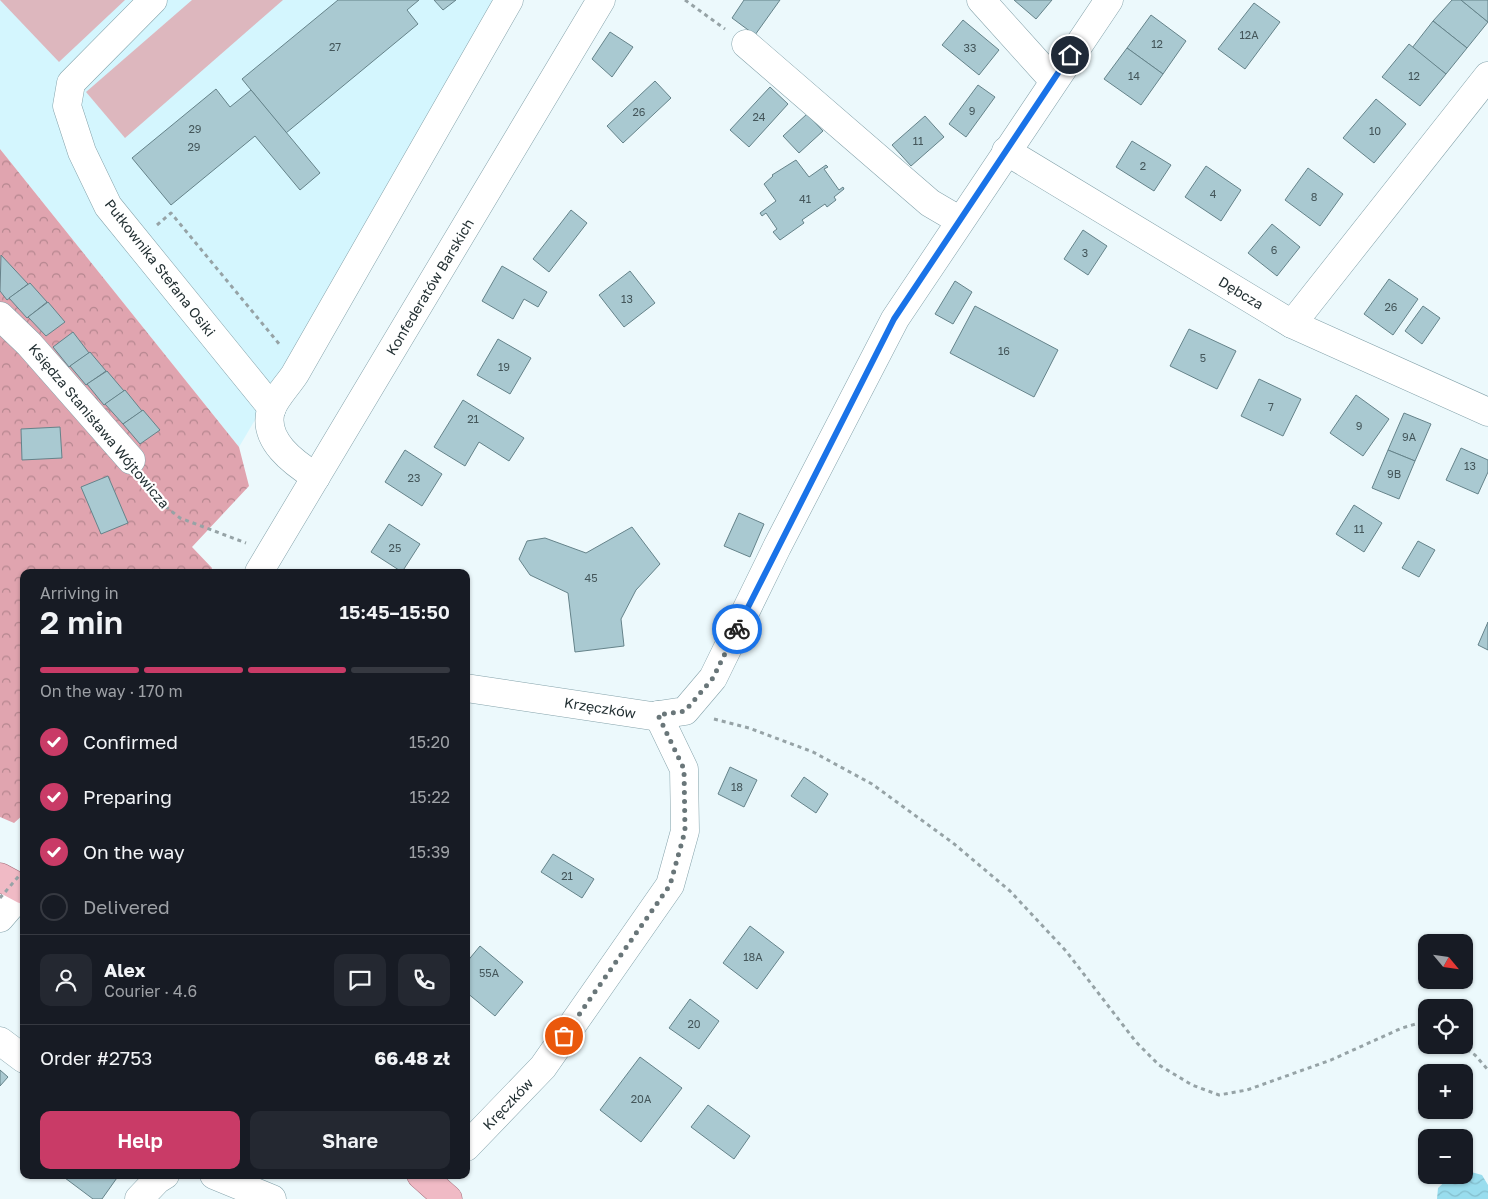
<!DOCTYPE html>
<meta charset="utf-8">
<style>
:root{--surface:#171b24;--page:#242831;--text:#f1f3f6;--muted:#9ea1a6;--line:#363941;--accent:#c93b67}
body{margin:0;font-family:"Golos Text",sans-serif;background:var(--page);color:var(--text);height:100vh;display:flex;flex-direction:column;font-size:19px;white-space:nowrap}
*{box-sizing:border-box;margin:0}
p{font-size:16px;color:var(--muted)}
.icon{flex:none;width:28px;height:28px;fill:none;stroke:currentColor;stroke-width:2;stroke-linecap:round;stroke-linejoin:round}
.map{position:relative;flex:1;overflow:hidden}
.sheet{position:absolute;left:20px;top:569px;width:450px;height:610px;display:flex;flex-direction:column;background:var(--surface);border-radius:10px;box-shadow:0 1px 4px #0004}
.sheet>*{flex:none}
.needle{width:32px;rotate:119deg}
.fabs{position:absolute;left:1418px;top:934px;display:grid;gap:10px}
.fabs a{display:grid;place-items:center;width:55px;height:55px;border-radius:10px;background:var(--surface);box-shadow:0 1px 4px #0004;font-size:25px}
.pin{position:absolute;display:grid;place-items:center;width:42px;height:42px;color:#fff;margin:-21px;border:2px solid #fff;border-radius:50%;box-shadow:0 1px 5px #0007}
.courier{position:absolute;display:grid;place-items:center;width:50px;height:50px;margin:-25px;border:4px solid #1a73e8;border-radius:50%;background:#fff;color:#222;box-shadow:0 1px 6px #0007}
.summary em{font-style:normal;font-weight:600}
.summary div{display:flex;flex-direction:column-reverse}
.summary{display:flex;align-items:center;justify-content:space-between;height:85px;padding:0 20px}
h1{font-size:32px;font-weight:600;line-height:38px}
.bar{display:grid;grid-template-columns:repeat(4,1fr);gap:8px 5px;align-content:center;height:60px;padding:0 20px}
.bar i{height:6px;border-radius:4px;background:var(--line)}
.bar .active{background:var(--accent)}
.bar p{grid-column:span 4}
.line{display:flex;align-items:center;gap:12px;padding:0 20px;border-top:1px solid var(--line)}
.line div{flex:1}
.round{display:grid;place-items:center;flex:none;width:52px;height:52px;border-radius:10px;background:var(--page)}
ol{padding:0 20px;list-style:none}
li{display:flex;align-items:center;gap:15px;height:55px}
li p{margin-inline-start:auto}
li .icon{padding:5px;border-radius:50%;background:var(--accent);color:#fff;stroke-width:4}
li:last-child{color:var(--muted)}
li i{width:28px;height:28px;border:2px solid var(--line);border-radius:50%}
.primary-button{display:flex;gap:10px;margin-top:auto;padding:10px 20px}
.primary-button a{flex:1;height:58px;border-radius:10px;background:var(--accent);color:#fff;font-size:20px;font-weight:600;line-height:58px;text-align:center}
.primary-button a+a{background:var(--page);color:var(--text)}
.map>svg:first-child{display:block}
</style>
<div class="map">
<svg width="1488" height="1199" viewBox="0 0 1488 1199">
<defs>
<pattern id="forest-crowns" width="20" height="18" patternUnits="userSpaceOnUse" patternTransform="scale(1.25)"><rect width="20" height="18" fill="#e0a4af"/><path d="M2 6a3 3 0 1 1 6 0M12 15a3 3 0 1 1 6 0" fill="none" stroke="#b5868f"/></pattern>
<pattern id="water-waves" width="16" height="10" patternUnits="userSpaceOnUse" patternTransform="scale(1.25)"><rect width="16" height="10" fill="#9de"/><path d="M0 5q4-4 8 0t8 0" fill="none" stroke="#84becd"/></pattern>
</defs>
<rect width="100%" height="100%" fill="#ecf9fc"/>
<polygon fill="#d4f6fe" points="0,0 503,0 239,447 0,149"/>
<g fill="#ddb7be">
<polygon points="0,0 125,0 59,62"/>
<polygon points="192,0 283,0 125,138 86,92"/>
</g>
<polygon fill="url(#forest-crowns)" points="0,149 239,447 249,486 192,547 212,568 211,572 24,572 24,814 14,823 0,817"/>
<polygon fill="url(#water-waves)" points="1464,1170 1482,1175 1488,1185 1488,1199 1437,1199 1438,1188 1452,1175 1464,1175"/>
<g fill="#a9c9d1" stroke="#65838a">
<polygon points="338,0 419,0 407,10 418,24 286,133 242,79"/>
<polygon points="434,0 456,0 443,10"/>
<polygon points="744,0 780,0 755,35 732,18"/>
<polygon points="1014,0 1052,0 1036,19"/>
<polygon points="1452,0 1461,0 1488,22 1467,48 1433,21"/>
<polygon points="1461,0 1488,0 1488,22"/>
<polygon points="1254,3 1280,22 1245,69 1218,49"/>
<polygon points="1151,15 1186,41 1163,74 1127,48"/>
<polygon points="963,20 999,50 979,75 942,45"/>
<polygon points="1433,21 1467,48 1446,74 1412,48"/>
<polygon points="610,32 633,47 612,77 592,59"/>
<polygon points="1409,44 1446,74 1420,106 1382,77"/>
<polygon points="1127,48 1163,74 1141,105 1104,79"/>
<polygon points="655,81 671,98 623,143 607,126"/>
<polygon points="978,85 995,97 966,137 949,124"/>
<polygon points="770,87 788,104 749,147 730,130"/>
<polygon points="216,89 230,107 251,90 320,173 300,190 255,136 171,205 132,158"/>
<polygon points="1376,99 1406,124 1374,163 1343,138"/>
<polygon points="807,114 823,131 799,153 783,136"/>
<polygon points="925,116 944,137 911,166 892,145"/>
<polygon points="1132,141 1171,165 1154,191 1116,167"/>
<polygon points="796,160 809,177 826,165 828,167 824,169 839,190 843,187 844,189 834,197 836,200 827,207 825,204 802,220 804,223 780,240 773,232 777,229 766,213 762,216 760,213 776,201 764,184 773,176 772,175"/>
<polygon points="1206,166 1241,190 1221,221 1185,197"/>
<polygon points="1308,168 1343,194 1320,226 1285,200"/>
<polygon points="571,210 587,223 549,272 533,259"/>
<polygon points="1272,224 1300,247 1277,276 1248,253"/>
<polygon points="1083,230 1107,246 1088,275 1064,259"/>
<polygon points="1,255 28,284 7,300 0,291"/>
<polygon points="502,266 547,292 538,307 524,299 513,319 482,301"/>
<polygon points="630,271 655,303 624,327 599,295"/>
<polygon points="1389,279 1418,299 1393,335 1364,314"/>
<polygon points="955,281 972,292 953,324 935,314"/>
<polygon points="30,283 47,302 27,318 9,298"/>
<polygon points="48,302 65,322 46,336 28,317"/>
<polygon points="975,306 1058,350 1034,397 950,353"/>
<polygon points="1423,306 1440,318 1422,344 1405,331"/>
<polygon points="1189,329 1236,351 1217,389 1170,366"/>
<polygon points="73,332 89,353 69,367 53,347"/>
<polygon points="498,339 531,358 510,394 477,375"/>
<polygon points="90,352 106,371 86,385 70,366"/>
<polygon points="107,371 124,391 104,405 87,384"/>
<polygon points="1259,379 1301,399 1283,436 1241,416"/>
<polygon points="125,390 142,411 123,424 105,404"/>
<polygon points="1356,395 1389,419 1363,456 1330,433"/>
<polygon points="463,400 524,438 509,461 479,442 465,466 434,447"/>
<polygon points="143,410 160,430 140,444 123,424"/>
<polygon points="1404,413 1431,424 1415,461 1388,450"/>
<polygon points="60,427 62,458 22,460 21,429"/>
<polygon points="1461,448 1488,460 1488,472 1478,494 1446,480"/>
<polygon points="405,450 442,474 422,506 385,482"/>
<polygon points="1388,450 1415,461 1399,499 1372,488"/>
<polygon points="108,476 128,523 101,534 81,487"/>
<polygon points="1354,505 1382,523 1364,552 1336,534"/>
<polygon points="739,513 764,524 750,557 724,546"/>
<polygon points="389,524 420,544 402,572 371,552"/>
<polygon points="632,527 660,564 636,590 621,619 624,646 575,652 568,593 530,575 519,559 527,541 545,538 586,553"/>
<polygon points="1418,541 1435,550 1419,577 1402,568"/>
<polygon points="1488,622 1488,650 1478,645"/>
<polygon points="730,767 757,780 744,807 718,794"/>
<polygon points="804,777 828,794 816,813 791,796"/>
<polygon points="553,854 594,879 582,898 541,872"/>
<polygon points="750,926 784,952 757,989 723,963"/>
<polygon points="480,946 523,982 495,1016 466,992 466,963"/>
<polygon points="690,999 719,1021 699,1049 669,1028"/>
<polygon points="640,1057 682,1088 641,1142 600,1110"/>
<polygon points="0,1070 8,1077 0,1086"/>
<polygon points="708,1105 750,1136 734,1159 691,1127"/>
<polygon points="61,1175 119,1175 102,1199 93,1199"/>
</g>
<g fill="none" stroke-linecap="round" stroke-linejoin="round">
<g stroke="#85a3ab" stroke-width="29">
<g id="minor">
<polyline points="153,0 71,83 67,106 82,152 108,206 272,408"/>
<polyline points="981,0 1053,80"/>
<polyline points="746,44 930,203 959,220"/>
<polyline points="1006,151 1292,324 1488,412"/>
<polyline points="0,316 29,344 131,460"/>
<polyline points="1292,324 1488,76"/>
<path d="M316 477C294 463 262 440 271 410 275 398 288 385 295 374L509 0"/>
<polyline points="259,572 601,0"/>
<polyline points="466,688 652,716 685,711 713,678 777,547 895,319 1109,0"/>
<polyline points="0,918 24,890"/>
<polyline points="0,1041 24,1059"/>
<polyline points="466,1147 543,1067 670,885 685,831 684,769 658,715"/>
<polyline points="214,1175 272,1199"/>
<polyline points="139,1199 157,1180 165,1175"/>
</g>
</g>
<g stroke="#a26c79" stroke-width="29">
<g id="major">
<polyline points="0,877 24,890"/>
<polyline points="421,1175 448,1199"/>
</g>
</g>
<g stroke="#96a3a6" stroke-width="3" stroke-dasharray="4 4" stroke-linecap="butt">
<polyline points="685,0 725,29"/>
<polyline points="157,225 171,213 280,345"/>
<polyline points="146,481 165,506 180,518 246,543"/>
<polyline points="714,719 749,728 813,752 872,784 953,843 1010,891 1066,951 1136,1042 1159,1065 1192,1085 1219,1095 1247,1090 1331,1060 1402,1028 1426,1021"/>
<polyline points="1460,1045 1475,1055 1488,1070"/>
</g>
<use href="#minor" stroke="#fff" stroke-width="28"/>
<use href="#major" stroke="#f0bac5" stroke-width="28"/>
<polyline stroke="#96a3a6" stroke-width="3" stroke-dasharray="4 4" stroke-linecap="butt" points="0,898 24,870"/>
</g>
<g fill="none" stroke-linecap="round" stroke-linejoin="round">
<polyline stroke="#697679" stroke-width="5" stroke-dasharray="0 9" points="564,1036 670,885 685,831 684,769 658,715 685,711 713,678 737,629"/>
<polyline stroke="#1a73e8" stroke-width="6" points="737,629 894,319 1070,55"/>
</g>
<g text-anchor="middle" stroke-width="4.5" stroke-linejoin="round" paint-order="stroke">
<g font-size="11" fill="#44565a">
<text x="1249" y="39">12A</text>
<text x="1157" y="48">12</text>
<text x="335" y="51">27</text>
<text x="970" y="52">33</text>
<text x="1134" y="80">14</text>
<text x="1414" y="80">12</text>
<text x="972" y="115">9</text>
<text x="639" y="116">26</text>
<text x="759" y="121">24</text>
<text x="195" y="133">29</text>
<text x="1375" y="135">10</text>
<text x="918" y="145">11</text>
<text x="194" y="151">29</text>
<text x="1143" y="170">2</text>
<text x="1213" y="198">4</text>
<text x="1314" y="201">8</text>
<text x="805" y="203">41</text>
<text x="1274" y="254">6</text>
<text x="1085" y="257">3</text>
<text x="627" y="303">13</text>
<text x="1391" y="311">26</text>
<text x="1004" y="355">16</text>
<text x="1203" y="362">5</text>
<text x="504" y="371">19</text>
<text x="1271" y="411">7</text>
<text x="473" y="423">21</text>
<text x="1359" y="430">9</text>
<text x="1409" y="441">9A</text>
<text x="1470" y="470">13</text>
<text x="1394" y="478">9B</text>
<text x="414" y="482">23</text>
<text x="1359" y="533">11</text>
<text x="395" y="552">25</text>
<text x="591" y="582">45</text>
<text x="737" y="791">18</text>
<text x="567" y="880">21</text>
<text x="753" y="961">18A</text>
<text x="489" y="977">55A</text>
<text x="694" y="1028">20</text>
<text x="641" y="1103">20A</text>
</g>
<g font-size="14" fill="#233033" stroke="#fff">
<text transform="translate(160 268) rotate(52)" y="5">Pułkownika Stefana Osiki</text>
<text transform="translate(430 287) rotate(-59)" y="5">Konfederatów Barskich</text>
<text transform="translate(1241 293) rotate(31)" y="5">Dębcza</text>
<text transform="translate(99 426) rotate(50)" y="5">Księdza Stanisława Wójtowicza</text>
<text transform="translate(600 708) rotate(9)" y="5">Krzęczków</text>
<text transform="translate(508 1104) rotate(-46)" y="5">Kręczków</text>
</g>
</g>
</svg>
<div class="fabs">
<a><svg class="needle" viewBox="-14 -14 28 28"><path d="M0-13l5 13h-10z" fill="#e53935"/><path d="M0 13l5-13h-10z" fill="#9ea1a6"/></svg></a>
<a><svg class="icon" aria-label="locate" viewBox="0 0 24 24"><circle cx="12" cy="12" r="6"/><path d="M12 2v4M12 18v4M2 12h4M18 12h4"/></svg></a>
<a>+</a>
<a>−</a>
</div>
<div class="pin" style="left:564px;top:1036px;background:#ea580c"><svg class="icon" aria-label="bag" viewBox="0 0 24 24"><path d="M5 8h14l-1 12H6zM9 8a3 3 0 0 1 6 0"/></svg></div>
<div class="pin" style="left:1070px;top:55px;background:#1f2937"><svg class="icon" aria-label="home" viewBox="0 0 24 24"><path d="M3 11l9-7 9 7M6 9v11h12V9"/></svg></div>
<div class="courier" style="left:737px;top:629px"><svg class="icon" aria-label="bike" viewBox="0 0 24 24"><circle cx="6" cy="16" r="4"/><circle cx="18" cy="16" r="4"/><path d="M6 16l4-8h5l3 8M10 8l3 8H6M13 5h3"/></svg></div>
<section class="sheet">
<div class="summary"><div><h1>2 min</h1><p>Arriving in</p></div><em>15:45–15:50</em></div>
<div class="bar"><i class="active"></i><i class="active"></i><i class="active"></i><i></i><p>On the way · 170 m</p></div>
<ol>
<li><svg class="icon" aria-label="check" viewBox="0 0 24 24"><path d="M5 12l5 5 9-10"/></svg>Confirmed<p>15:20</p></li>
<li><svg class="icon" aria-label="check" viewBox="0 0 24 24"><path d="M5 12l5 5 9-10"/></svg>Preparing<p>15:22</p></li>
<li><svg class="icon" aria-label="check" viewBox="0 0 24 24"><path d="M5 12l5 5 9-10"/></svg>On the way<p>15:39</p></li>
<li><i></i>Delivered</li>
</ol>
<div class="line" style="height:90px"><a class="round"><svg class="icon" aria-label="person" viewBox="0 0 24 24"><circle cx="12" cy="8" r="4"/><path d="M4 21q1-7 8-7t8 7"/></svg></a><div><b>Alex</b><p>Courier · 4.6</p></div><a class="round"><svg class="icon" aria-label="chat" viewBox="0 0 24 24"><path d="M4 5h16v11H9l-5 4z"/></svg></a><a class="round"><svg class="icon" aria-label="phone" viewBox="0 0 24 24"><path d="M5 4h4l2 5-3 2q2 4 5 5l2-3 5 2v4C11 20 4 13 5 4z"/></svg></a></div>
<div class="line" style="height:65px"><div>Order #2753</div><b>66.48 zł</b></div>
<div class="primary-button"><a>Help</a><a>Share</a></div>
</section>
</div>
